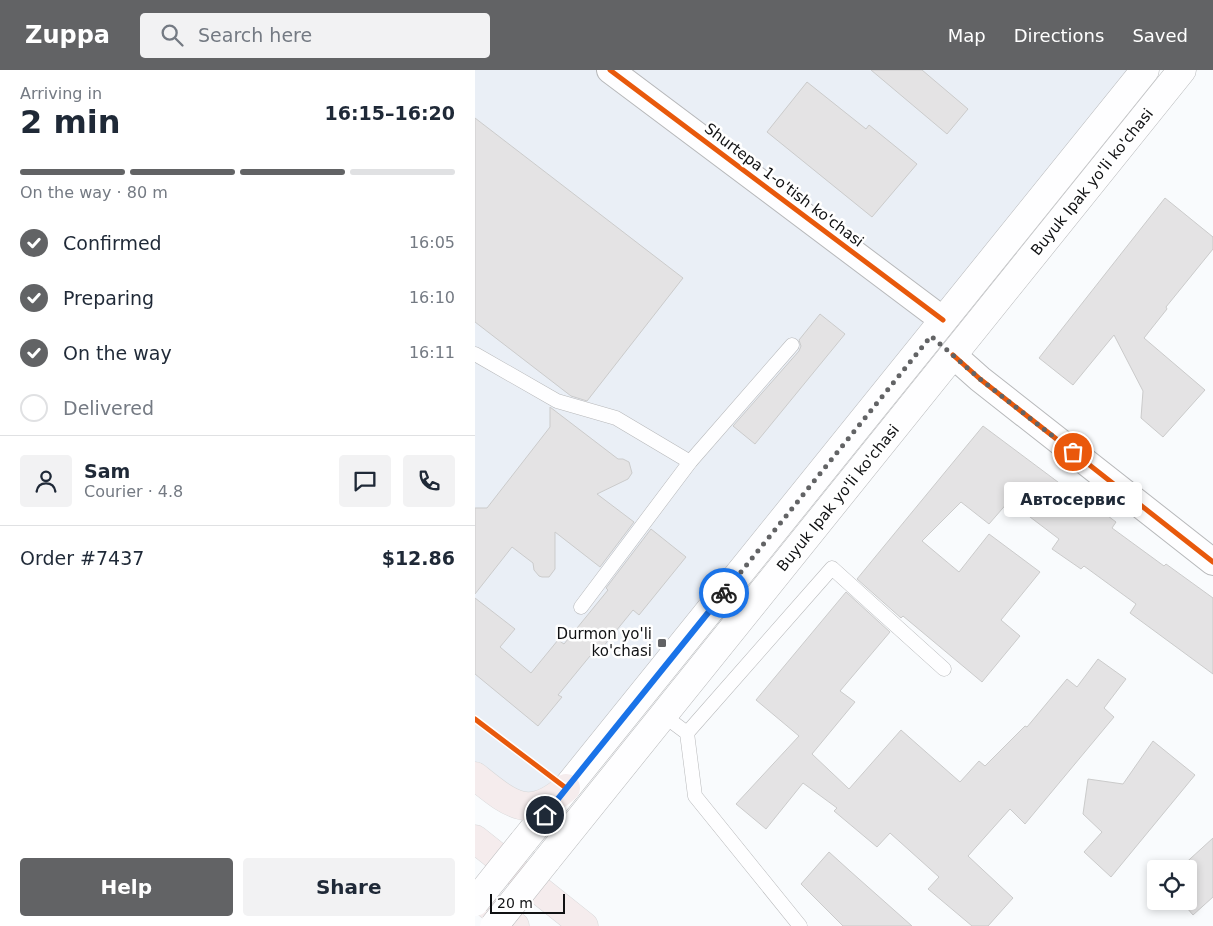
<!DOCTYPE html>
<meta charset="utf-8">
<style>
:root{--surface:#fff;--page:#f2f2f3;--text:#1f2937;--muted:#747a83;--line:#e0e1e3;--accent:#626365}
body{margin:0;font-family:"DejaVu Sans",sans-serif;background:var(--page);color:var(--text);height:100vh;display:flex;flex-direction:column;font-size:19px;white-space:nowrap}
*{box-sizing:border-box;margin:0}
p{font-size:16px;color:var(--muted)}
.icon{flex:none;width:28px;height:28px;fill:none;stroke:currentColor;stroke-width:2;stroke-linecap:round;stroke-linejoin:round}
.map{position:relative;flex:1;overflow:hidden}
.side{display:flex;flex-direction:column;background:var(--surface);width:475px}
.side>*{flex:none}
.buttons{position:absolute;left:672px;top:790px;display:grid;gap:10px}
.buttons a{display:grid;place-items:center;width:50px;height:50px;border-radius:5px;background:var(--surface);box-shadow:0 2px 8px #0003;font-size:25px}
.scale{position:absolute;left:15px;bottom:12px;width:75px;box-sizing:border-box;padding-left:5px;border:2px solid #101113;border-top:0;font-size:14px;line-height:18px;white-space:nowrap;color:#101113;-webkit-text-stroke:4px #fff;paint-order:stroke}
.pin{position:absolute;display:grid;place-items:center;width:42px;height:42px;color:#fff;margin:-21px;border:2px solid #fff;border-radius:50%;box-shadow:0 1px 5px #0007}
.courier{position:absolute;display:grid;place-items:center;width:50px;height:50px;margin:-25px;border:4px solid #1a73e8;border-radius:50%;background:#fff;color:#222;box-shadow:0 1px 6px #0007}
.bubble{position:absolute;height:35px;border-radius:5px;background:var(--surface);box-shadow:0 2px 8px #0003;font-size:16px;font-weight:700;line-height:35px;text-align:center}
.summary em{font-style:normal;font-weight:700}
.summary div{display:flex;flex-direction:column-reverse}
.summary{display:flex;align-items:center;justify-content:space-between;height:85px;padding:0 20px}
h1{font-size:32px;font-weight:700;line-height:38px}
.bar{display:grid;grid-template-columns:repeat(4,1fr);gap:8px 5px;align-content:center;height:60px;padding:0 20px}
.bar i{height:6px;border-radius:4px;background:var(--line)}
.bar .current{background:var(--accent)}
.bar p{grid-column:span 4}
.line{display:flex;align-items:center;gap:12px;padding:0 20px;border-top:1px solid var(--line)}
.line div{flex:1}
.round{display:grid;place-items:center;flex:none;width:52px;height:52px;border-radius:5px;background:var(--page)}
ol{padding:0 20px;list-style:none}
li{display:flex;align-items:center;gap:15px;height:55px}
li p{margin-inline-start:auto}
li .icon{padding:5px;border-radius:50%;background:var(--accent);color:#fff;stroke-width:4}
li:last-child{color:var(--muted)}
li i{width:28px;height:28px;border:2px solid var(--line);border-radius:50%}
.action{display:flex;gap:10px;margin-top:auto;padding:10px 20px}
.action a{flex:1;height:58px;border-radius:5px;background:var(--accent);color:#fff;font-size:20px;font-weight:700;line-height:58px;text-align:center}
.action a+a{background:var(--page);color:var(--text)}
header{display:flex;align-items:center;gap:30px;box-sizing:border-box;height:70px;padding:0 25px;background:var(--accent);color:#fff}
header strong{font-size:24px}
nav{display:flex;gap:28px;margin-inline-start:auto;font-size:18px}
.search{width:350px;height:45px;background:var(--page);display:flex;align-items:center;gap:12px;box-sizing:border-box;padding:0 18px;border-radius:5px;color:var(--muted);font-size:19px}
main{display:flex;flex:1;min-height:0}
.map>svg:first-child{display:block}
</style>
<header>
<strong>Zuppa</strong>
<div class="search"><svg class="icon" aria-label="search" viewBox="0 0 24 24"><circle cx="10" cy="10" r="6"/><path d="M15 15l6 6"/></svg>Search here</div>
<nav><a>Map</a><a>Directions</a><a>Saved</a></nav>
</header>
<main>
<section class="side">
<div class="summary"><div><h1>2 min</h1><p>Arriving in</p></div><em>16:15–16:20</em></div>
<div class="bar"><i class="current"></i><i class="current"></i><i class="current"></i><i></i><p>On the way · 80 m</p></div>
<ol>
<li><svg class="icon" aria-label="check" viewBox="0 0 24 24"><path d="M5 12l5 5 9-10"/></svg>Confirmed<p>16:05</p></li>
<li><svg class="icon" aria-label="check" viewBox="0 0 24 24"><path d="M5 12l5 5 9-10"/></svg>Preparing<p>16:10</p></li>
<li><svg class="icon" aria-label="check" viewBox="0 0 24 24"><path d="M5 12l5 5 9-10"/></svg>On the way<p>16:11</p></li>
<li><i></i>Delivered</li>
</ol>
<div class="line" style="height:90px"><a class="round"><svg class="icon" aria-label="person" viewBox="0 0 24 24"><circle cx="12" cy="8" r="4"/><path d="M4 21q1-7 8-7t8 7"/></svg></a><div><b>Sam</b><p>Courier · 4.8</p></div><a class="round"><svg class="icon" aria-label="chat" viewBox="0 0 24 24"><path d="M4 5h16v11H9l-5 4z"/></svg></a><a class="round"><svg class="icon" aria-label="phone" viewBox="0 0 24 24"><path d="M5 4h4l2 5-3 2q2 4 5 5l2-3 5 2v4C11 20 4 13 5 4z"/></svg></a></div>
<div class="line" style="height:65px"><div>Order #7437</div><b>$12.86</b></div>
<div class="action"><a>Help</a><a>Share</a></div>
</section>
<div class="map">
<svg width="738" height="856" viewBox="0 0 738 856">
<rect width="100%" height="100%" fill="#f9fbfd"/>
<polygon fill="#eaeff6" points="0,0 670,0 68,734 0,706"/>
<g fill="#e4e3e4" stroke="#cbcbcb">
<polygon points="396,0 447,0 493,39 472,64"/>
<polygon points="332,12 391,59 394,55 442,94 397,147 292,62"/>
<polygon points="0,48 208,208 112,331 96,326 0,252"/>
<polygon points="690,128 738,167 738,179 691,237 692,239 669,268 730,320 688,367 666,348 668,321 639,265 598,315 564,288"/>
<polygon points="345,244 370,264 280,374 258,356 324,281 326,276 324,270"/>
<polygon points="75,337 143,389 148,389 154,392 157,403 153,409 122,424 159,452 125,497 80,462 80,499 74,507 67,507 64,506 59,500 58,493 37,477 0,524 0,438 12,438 75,357"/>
<polygon points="508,356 611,433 613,431 641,452 637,458 689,496 691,494 738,528 738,604 655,543 661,534 609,496 606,499 577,479 584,469 534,431 514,454 486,432 447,471 484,502 514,464 565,502 526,550 545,566 507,612 428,546 426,548 382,509"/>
<polygon points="176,459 211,487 164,545 158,540 119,588 115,586 83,625 87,627 63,656 0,604 0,528 40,559 25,577 56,603 83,570 89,574 133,520 131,518"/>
<polygon points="371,522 415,562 365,621 380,632 337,684 374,719 426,660 485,712 504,691 510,696 550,656 552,657 592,609 602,617 623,589 651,609 629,638 639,647 550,754 535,739 493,786 538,828 513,856 497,856 453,819 464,807 415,763 402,777 359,741 362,738 328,713 291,759 261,734 324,666 281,630"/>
<polygon points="678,671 720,705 636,807 609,782 627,762 608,744 613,709 648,714"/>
<polygon points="738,768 738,827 718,845 706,831 714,831 714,799 704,799"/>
<polygon points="354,782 375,801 437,856 368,856 326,814"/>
</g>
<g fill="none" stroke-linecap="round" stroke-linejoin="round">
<g stroke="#b7b8ba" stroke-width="15">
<g id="service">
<polyline points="0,284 82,331 141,348 215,392"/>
<polyline points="106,537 215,392 317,275"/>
<polyline points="188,645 212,663 220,726 325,856"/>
<polyline points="212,663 357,498 469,599"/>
</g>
</g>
<g stroke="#b7b8ba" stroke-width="28">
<g id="minor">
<polyline points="135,0 468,250"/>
<polyline points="478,285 505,309 738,492"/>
</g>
</g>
<g stroke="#b7b8ba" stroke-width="29">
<g id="secondary">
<polyline points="48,772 670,0"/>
<polyline points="71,791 707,0"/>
</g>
</g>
<g stroke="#d6d7d8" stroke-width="29">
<g id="primary">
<path d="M0 706C34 733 53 752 91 718"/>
<polyline points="0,769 109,856"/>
<polyline points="0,824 40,856"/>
</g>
</g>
<use href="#service" stroke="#fefeff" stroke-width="14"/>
<use href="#minor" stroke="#fefeff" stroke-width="26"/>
<use href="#secondary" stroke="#fefeff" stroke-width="28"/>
<use href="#primary" stroke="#f5eced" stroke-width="28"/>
<g stroke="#b7b8ba" stroke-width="29" stroke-linecap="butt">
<g id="secondary-bridge">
<polyline points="0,832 48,772"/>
<polyline points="19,856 71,791"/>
</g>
</g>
<use href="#secondary-bridge" stroke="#fefeff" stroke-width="28"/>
<g stroke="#fff" stroke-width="8">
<g id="cycleway">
<polyline points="135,0 468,250"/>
<polyline points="478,285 505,309 738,492"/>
<polyline points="0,649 91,718"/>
</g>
</g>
<use href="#cycleway" stroke="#e8590c" stroke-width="5"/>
</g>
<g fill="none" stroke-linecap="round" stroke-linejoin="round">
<polyline stroke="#626365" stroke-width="5" stroke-dasharray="0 9" points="249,523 456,266 505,309 598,382"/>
<polyline stroke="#1a73e8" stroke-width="6" points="70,745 249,523"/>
</g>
<rect fill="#626365" stroke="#fff" stroke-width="2" x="182" y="568" width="10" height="10" rx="2.5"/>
<g text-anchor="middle" stroke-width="5" stroke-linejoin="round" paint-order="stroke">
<g font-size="15" fill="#101113" stroke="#fff">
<text transform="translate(617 112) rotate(-51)" y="5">Buyuk Ipak yo'li ko'chasi</text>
<text transform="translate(309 115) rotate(37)" y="5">Shurtepa 1-o'tish ko'chasi</text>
<text transform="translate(363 428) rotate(-51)" y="5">Buyuk Ipak yo'li ko'chasi</text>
</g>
<g font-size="15" fill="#101113" stroke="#fff" text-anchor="end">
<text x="177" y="569">Durmon yo'li<tspan x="177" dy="17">ko'chasi</tspan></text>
</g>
</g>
</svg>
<div class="buttons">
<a><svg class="icon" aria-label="locate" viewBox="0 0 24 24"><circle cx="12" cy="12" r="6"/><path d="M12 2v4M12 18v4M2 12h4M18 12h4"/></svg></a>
</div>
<div class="scale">20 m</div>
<div class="pin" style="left:598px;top:382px;background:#ea580c"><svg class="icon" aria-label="bag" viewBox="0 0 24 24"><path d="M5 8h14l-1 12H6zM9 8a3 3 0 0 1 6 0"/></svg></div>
<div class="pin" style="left:70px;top:745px;background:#1f2937"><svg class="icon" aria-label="home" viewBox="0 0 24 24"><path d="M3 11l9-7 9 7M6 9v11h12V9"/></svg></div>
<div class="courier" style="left:249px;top:523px"><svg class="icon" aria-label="bike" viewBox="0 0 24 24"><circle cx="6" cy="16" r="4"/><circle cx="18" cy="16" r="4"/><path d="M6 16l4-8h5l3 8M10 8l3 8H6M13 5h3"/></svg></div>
<div class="bubble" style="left:529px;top:412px;width:138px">Автосервис</div>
</div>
</main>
